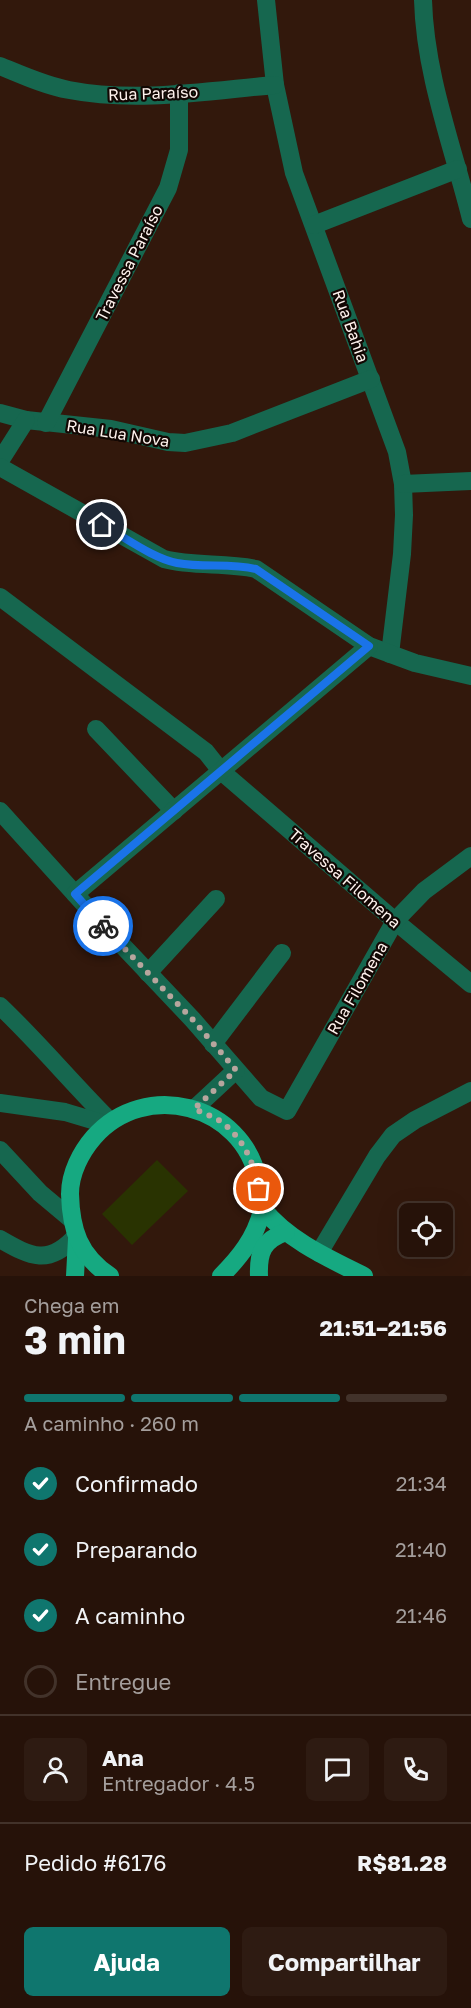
<!DOCTYPE html>
<html lang="pt">
<meta charset="utf-8">
<style>
:root{--surface:#261209;--page:#2e1b12;--text:#f1f3f6;--muted:#a49e9c;--line:#42322a;--accent:#0f766e}
body{margin:0;font-family:"Golos Text",sans-serif;background:var(--page);color:var(--text);height:100vh;display:flex;flex-direction:column;font-size:22px;white-space:nowrap}
*{box-sizing:border-box;margin:0}
p{font-size:20px;color:var(--muted)}
.icon{flex:none;width:33px;height:33px;fill:none;stroke:currentColor;stroke-width:2;stroke-linecap:round;stroke-linejoin:round}
.map{position:relative;height:1276px;overflow:hidden}
.drawer{display:flex;flex-direction:column;background:var(--surface);flex:1}
.drawer>*{flex:none}
.controls{position:absolute;left:399px;top:1203px;display:grid;gap:12px}
.controls a{display:grid;place-items:center;width:54px;height:54px;border-radius:9px;background:var(--surface);box-shadow:0 6px 24px #0002,0 0 0 2px var(--line);font-size:30px}
.pin{position:absolute;display:grid;place-items:center;width:51px;height:51px;color:#fff;margin:-26px;border:3px solid #fff;border-radius:50%;box-shadow:0 2px 6px #0007}
.courier{position:absolute;display:grid;place-items:center;width:60px;height:60px;margin:-30px;border:4px solid #1a73e8;border-radius:50%;background:#fff;color:#222;box-shadow:0 2px 8px #0007}
.overview em{font-style:normal;font-weight:700}
.overview div{display:flex;flex-direction:column-reverse}
.overview{display:flex;align-items:center;justify-content:space-between;height:102px;padding:0 24px}
h1{font-size:39px;font-weight:700;line-height:45px}
.bar{display:grid;grid-template-columns:repeat(4,1fr);gap:9px 6px;align-content:center;height:72px;padding:0 24px}
.bar i{height:8px;border-radius:4px;background:var(--line)}
.bar .active{background:var(--accent)}
.bar p{grid-column:span 4}
.line{display:flex;align-items:center;gap:15px;padding:0 24px;border-top:2px solid var(--line)}
.line div{flex:1}
.round{display:grid;place-items:center;flex:none;width:63px;height:63px;border-radius:9px;background:var(--page)}
ol{padding:0 24px;list-style:none}
li{display:flex;align-items:center;gap:18px;height:66px}
li p{margin-inline-start:auto}
li .icon{padding:6px;border-radius:50%;background:var(--accent);color:#fff;stroke-width:4}
li:last-child{color:var(--muted)}
li i{width:33px;height:33px;border:3px solid var(--line);border-radius:50%}
.primary-button{display:flex;gap:12px;margin-top:auto;padding:12px 24px}
.primary-button a{flex:1;height:69px;border-radius:9px;background:var(--accent);color:#fff;font-size:24px;font-weight:700;line-height:69px;text-align:center}
.primary-button a+a{background:var(--page);color:var(--text)}
.map>svg:first-child{display:block}
</style>
<div class="map">
<svg width="471" height="1276" viewBox="0 0 471 1276">
<rect width="100%" height="100%" fill="#32180c"/>
<polygon fill="#293301" points="157,1160 188,1191 132,1245 102,1214"/>
<g fill="none" stroke-linecap="round" stroke-linejoin="round">
<g stroke="#16674f" stroke-width="18">
<polyline points="266,0 275,85 294,173 397,452 403,484 404,515 402,554 390,654"/>
<path d="M423 0C425 75 453 147 471 219"/>
<path d="M0 66C22 75 46 86 69 90 136 103 207 91 275 85"/>
<polyline points="314,225 458,169"/>
<polyline points="0,413 26,420 111,429 168,442 185,443 232,433 371,379"/>
<polyline points="46,423 168,188 179,150 179,93"/>
<polyline points="0,461 26,420"/>
<path d="M0 467 164 559C194 567 226 562 256 569L369 646 415 663 471 676"/>
<polyline points="403,484 471,481"/>
<polyline points="0,597 206,752 221,771 395,921 471,984"/>
<polyline points="96,729 174,811"/>
<polyline points="0,811 104,926 193,1020 261,1098 287,1111 395,921 424,891 471,856"/>
<polyline points="75,894 369,646"/>
<polyline points="148,973 216,899"/>
<path d="M0 1006C39 1043 72 1083 110 1121"/>
<polyline points="213,1044 282,953"/>
<polyline points="0,1103 65,1112 105,1124"/>
<polyline points="194,1109 236,1070"/>
<polyline points="0,1150 40,1193 71,1219"/>
<path d="M0 1239C31 1257 49 1266 76 1236"/>
<polyline points="319,1253 377,1156 393,1135 415,1120 471,1091"/>
</g>
<g stroke="#16a981" stroke-width="18">
<path d="M263 1209C289 1241 328 1258 364 1276"/>
<polyline points="75,1276 77,1239"/>
<path d="M110 1276C79 1255 71 1230 70 1194 70 1173 81 1152 94 1137 145 1079 243 1104 258 1180 259 1189 264 1202 262 1211 255 1238 240 1257 221 1276"/>
<path d="M259 1276C258 1252 263 1240 286 1232"/>
</g>
</g>
<g fill="none" stroke-linecap="round" stroke-linejoin="round">
<path stroke="#b7a69e" stroke-width="6" stroke-dasharray="0 10.8" d="M103 926 193 1020 236 1070 194 1109C203 1113 212 1116 220 1121 243 1137 254 1163 259 1189"/>
<path stroke="#1a73e8" stroke-width="8" d="M102 525C125 537 152 558 177 563 203 568 230 563 256 569L369 646 75 894 103 926"/>
</g>
<g text-anchor="middle" stroke-width="4.5" stroke-linejoin="round" paint-order="stroke">
<g font-size="16" fill="#fef2ed" stroke="#120703">
<text transform="translate(153 93) rotate(-2)" y="6">Rua Paraíso</text>
<text transform="translate(129 263) rotate(-63)" y="6">Travessa Paraíso</text>
<text transform="translate(351 326) rotate(70)" y="6">Rua Bahia</text>
<text transform="translate(118 433) rotate(9)" y="6">Rua Lua Nova</text>
<text transform="translate(345 878) rotate(41)" y="6">Travessa Filomena</text>
<text transform="translate(357 988) rotate(-60)" y="6">Rua Filomena</text>
</g>
</g>
</svg>
<div class="controls">
<a><svg class="icon" aria-label="locate" viewBox="0 0 24 24"><circle cx="12" cy="12" r="6"/><path d="M12 2v4M12 18v4M2 12h4M18 12h4"/></svg></a>
</div>
<div class="pin" style="left:259px;top:1189px;background:#ea580c"><svg class="icon" aria-label="bag" viewBox="0 0 24 24"><path d="M5 8h14l-1 12H6zM9 8a3 3 0 0 1 6 0"/></svg></div>
<div class="pin" style="left:102px;top:525px;background:#1f2937"><svg class="icon" aria-label="home" viewBox="0 0 24 24"><path d="M3 11l9-7 9 7M6 9v11h12V9"/></svg></div>
<div class="courier" style="left:103px;top:926px"><svg class="icon" aria-label="bike" viewBox="0 0 24 24"><circle cx="6" cy="16" r="4"/><circle cx="18" cy="16" r="4"/><path d="M6 16l4-8h5l3 8M10 8l3 8H6M13 5h3"/></svg></div>
</div>
<section class="drawer">
<div class="overview"><div><h1>3 min</h1><p>Chega em</p></div><em>21:51–21:56</em></div>
<div class="bar"><i class="active"></i><i class="active"></i><i class="active"></i><i></i><p>A caminho · 260 m</p></div>
<ol>
<li><svg class="icon" aria-label="check" viewBox="0 0 24 24"><path d="M5 12l5 5 9-10"/></svg>Confirmado<p>21:34</p></li>
<li><svg class="icon" aria-label="check" viewBox="0 0 24 24"><path d="M5 12l5 5 9-10"/></svg>Preparando<p>21:40</p></li>
<li><svg class="icon" aria-label="check" viewBox="0 0 24 24"><path d="M5 12l5 5 9-10"/></svg>A caminho<p>21:46</p></li>
<li><i></i>Entregue</li>
</ol>
<div class="line" style="height:108px"><a class="round"><svg class="icon" aria-label="person" viewBox="0 0 24 24"><circle cx="12" cy="8" r="4"/><path d="M4 21q1-7 8-7t8 7"/></svg></a><div><b>Ana</b><p>Entregador · 4.5</p></div><a class="round"><svg class="icon" aria-label="chat" viewBox="0 0 24 24"><path d="M4 5h16v11H9l-5 4z"/></svg></a><a class="round"><svg class="icon" aria-label="phone" viewBox="0 0 24 24"><path d="M5 4h4l2 5-3 2q2 4 5 5l2-3 5 2v4C11 20 4 13 5 4z"/></svg></a></div>
<div class="line" style="height:78px"><div>Pedido #6176</div><b>R$81.28</b></div>
<div class="primary-button"><a>Ajuda</a><a>Compartilhar</a></div>
</section>
